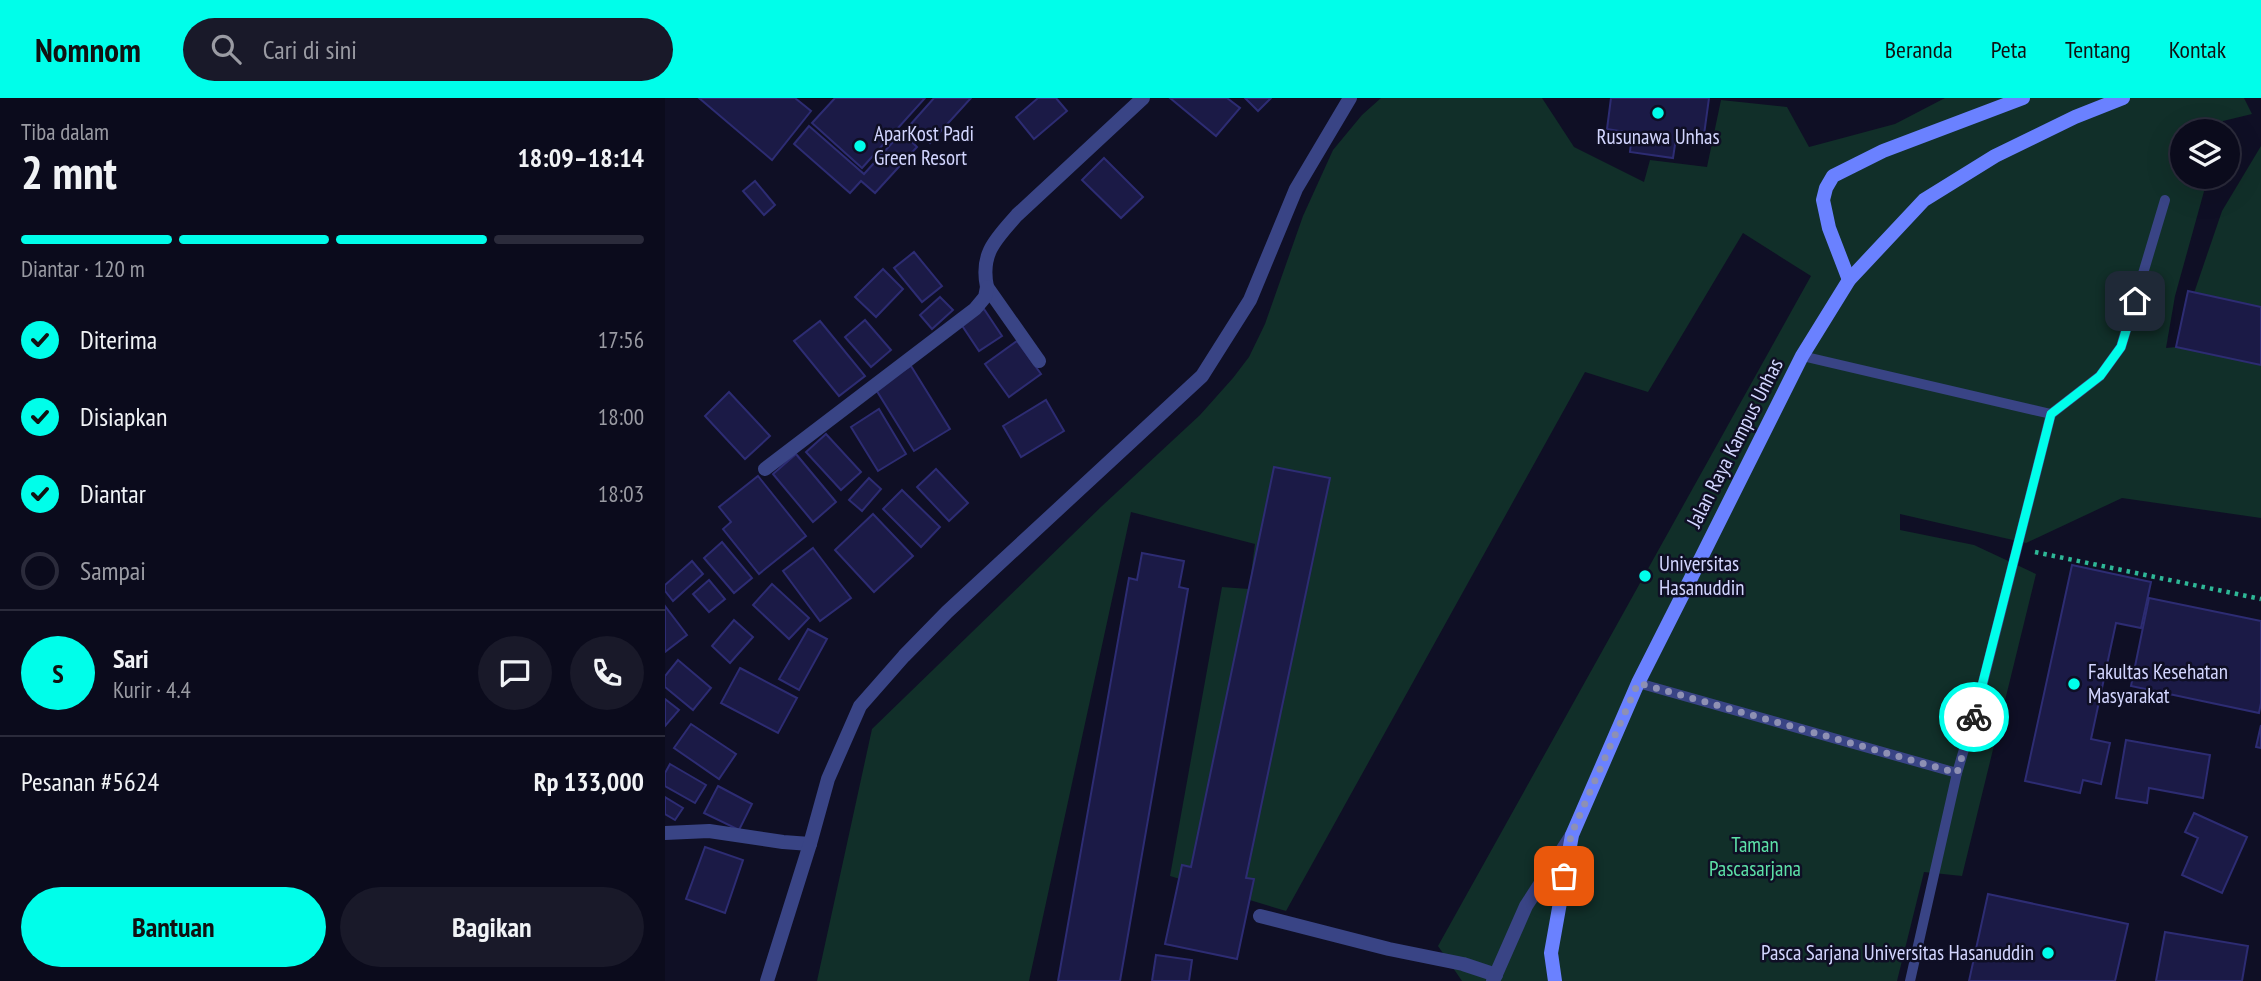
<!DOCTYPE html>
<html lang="id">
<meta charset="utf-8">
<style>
:root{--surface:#0b0b1c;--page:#191929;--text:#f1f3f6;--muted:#9a9ba3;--line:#2b2b3b;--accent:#00feea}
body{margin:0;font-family:"PT Sans Narrow",sans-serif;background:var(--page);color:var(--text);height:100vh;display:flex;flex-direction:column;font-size:26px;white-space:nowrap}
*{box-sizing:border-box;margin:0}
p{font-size:23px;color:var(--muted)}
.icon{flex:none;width:38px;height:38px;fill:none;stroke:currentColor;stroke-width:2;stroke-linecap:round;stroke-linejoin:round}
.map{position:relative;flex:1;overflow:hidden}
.details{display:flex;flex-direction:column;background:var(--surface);width:665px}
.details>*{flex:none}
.controls{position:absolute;left:1505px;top:21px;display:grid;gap:14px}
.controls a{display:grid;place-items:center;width:70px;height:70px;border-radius:50%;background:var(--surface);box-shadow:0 7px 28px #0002,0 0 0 2px var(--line);font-size:35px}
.pin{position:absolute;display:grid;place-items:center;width:60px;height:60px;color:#fff;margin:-30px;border-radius:14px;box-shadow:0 4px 10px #0006}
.courier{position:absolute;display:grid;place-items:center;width:70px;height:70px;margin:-35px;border:5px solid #00feea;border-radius:50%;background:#fff;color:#222;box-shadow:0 2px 9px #0007}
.headline em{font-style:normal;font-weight:600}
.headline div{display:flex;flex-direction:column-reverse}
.headline{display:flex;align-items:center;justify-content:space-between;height:119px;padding:0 21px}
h1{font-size:46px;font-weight:600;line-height:52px}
.bar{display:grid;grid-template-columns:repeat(4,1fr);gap:10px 7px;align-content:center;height:84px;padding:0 21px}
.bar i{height:9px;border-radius:5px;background:var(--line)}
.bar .selected{background:var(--accent)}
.bar p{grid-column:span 4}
.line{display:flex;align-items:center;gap:18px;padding:0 21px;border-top:2px solid var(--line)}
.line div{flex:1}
.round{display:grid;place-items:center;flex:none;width:74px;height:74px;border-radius:37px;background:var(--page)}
ol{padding:0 21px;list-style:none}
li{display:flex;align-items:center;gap:21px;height:77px}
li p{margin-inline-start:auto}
li .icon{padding:7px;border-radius:50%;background:var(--accent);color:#111;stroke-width:4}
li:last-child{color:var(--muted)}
li i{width:38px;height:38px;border:4px solid var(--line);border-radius:50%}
.cta{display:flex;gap:14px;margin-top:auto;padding:14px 21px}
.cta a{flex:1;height:80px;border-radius:42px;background:var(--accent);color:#111;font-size:28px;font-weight:600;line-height:80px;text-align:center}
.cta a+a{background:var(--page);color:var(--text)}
header{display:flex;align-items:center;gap:42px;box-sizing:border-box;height:98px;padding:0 35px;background:var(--accent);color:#111}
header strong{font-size:33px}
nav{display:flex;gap:38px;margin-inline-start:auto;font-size:24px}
.search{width:490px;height:63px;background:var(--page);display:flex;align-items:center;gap:18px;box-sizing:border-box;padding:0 24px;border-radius:38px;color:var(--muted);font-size:26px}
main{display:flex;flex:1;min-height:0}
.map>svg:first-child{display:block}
</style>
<header>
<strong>Nomnom</strong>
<div class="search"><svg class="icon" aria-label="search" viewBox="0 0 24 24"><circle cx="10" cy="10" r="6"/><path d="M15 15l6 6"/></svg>Cari di sini</div>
<nav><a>Beranda</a><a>Peta</a><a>Tentang</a><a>Kontak</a></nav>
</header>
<main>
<section class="details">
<div class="headline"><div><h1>2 mnt</h1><p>Tiba dalam</p></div><em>18:09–18:14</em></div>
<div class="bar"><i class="selected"></i><i class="selected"></i><i class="selected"></i><i></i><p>Diantar · 120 m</p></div>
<ol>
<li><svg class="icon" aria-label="check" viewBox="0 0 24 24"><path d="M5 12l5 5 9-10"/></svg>Diterima<p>17:56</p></li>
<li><svg class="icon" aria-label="check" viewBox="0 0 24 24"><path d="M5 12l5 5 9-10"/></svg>Disiapkan<p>18:00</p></li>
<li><svg class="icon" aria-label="check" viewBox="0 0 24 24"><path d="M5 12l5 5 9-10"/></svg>Diantar<p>18:03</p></li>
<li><i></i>Sampai</li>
</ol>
<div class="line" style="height:126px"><b class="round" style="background:var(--accent);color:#111">S</b><div><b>Sari</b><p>Kurir · 4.4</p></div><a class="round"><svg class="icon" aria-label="chat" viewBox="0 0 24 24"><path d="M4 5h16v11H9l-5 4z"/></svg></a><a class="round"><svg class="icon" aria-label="phone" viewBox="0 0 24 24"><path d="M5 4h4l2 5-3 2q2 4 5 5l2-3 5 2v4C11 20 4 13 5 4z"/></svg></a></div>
<div class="line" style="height:91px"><div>Pesanan #5624</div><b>Rp 133,000</b></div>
<div class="cta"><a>Bantuan</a><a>Bagikan</a></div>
</section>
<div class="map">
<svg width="1596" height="883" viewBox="0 0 1596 883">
<rect width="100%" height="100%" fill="#0f0f25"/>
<g fill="#112f29">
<polygon points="716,0 877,0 909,49 979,84 985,62 1042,69 1056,2 1122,9 1144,49 1230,26 1280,0 1579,0 1587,16 1558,23 1555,33 1517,33 1517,79 1543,79 1510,198 1501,250 1511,249 1596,267 1596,420 1457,400 1361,445 1235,416 1235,432 1309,447 1371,476 1297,778 1259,774 1232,883 797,883 773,848 1146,178 1078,135 983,294 920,274 621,813 505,778 557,489 584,491 590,446 466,414 364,883 152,883 207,631 437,408 535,317 568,280 584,259 600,226 638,118 668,52 697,17"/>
<polygon points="1596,48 1596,209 1529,195 1557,113"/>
</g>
<g fill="#1b1a46" stroke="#2d2c73" stroke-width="2">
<polygon points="34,0 130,0 146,13 107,62"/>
<polygon points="170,0 260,0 197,70 147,25"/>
<polygon points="269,0 306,0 265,45 245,27"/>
<polygon points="373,0 391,0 402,13 369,41 351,19"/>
<polygon points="505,0 562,0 575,10 551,38"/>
<polygon points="580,0 606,0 593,13"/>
<polygon points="946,0 1044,0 1038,44 1011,40 1008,60 965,54 967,35 942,31"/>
<polygon points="144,28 199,76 237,34 252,49 210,95 196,83 185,95 129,46"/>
<polygon points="439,60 478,99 456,120 417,82"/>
<polygon points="90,83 110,107 99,117 78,93"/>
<polygon points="249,154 277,188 257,204 229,170"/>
<polygon points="218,171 238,191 211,219 190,199"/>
<polygon points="1523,193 1596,209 1596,267 1511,249"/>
<polygon points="275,199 288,212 267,231 255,217"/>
<polygon points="319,211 337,238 314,253 296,226"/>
<polygon points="200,222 226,252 206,269 180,239"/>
<polygon points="155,223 200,278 174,298 129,243"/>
<polygon points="352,243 376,276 344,299 320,266"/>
<polygon points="246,268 285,331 249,353 210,290"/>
<polygon points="64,294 105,338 80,361 40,318"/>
<polygon points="381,302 399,333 356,359 338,328"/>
<polygon points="214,311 241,356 213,373 186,329"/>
<polygon points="161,336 196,374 176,392 141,354"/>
<polygon points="131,356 171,404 148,424 108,376"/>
<polygon points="609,369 665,380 581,780 589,781 572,861 500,846 517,767 526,769"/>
<polygon points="271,371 303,405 284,423 252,389"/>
<polygon points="93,378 141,438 94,476 58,431 66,424 54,409"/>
<polygon points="204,380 216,391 197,413 184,402"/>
<polygon points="237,392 275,429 256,449 218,411"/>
<polygon points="208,416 248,458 209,494 170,452"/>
<polygon points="57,444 87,480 69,495 39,460"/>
<polygon points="148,450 186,500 155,523 118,473"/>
<polygon points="477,455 519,463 514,489 523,491 455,883 393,883 464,480 472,482"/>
<polygon points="27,463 38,476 8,503 0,493 0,487"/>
<polygon points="1407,467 1486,484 1476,530 1451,525 1426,641 1445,645 1436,686 1418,682 1415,695 1360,683"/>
<polygon points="44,482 60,501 44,514 28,496"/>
<polygon points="107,486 144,520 124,541 88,507"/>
<polygon points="1484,500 1596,523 1596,605 1594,615 1466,588"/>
<polygon points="0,508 22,537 0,554"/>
<polygon points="69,522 88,539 65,565 47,548"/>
<polygon points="143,531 162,541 134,592 114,581"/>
<polygon points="13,562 46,590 28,612 0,589 0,578"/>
<polygon points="75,570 132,600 113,635 56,605"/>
<polygon points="0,601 14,612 0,628"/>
<polygon points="26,626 71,656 54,681 9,650"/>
<polygon points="1596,627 1596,650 1591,649"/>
<polygon points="1461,642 1545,657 1538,700 1484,690 1482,705 1451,700"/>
<polygon points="5,666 41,687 30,705 0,688 0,675"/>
<polygon points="53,688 87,706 74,732 39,715"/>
<polygon points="0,699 18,710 10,722 0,716"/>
<polygon points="1529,715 1582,739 1557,795 1517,777 1533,740 1520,734"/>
<polygon points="40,749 78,762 60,815 21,801"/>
<polygon points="1323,796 1463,826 1450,883 1304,883"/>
<polygon points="1500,834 1583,848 1577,883 1491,883"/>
<polygon points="491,857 527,862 524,883 487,883"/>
</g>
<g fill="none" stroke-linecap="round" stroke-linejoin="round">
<polyline stroke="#2eb897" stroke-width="4.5" stroke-dasharray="3.5 5" stroke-linecap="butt" points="1370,454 1596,501"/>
<g stroke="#394485" stroke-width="10">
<polyline points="1386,316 1435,278 1456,249 1500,102"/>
<polyline points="973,585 1292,675 1313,604 1386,316 1137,258"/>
<polyline points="1245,883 1292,675"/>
</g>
<g stroke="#394485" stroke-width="14">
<path d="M374 263 322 189C315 155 331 141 352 117L478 0"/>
<polyline points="100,371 310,211 320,199 322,189"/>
<polyline points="0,735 44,733 118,744 145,746"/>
<polyline points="595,818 724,851 798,866 831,877"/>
<polyline points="102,883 145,746 163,681 195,608 239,558 282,514 537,278 585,202 631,91 685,0"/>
<polyline points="828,883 861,808 907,737"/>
</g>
<g stroke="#6a81ff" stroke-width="14">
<polyline points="1184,182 1164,130 1158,102 1161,90 1168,78 1218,53 1358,0"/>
<polyline points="890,883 886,855 907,737 973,585 1017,498 1137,258 1184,182 1259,102 1330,58 1410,19 1458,0"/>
</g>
</g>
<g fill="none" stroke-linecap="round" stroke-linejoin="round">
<polyline stroke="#8e90b3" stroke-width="7" stroke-dasharray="0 12.6" points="899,778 906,737 973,585 1292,675 1309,619"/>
<polyline stroke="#00feea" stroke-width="9" points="1309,619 1386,316 1435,278 1456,249 1470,203"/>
</g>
<g fill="#00feea" stroke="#0f0f25" stroke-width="2.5">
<circle cx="993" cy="15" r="7"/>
<circle cx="195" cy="48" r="7"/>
<circle cx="980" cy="478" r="7"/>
<circle cx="1409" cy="586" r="7"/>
<circle cx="1383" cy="855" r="7"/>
</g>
<g text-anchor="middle" stroke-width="5" stroke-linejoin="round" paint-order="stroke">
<g font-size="21" fill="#d3d6ff" stroke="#0f0f25" text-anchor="start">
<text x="209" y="43">AparKost Padi<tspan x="209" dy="24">Green Resort</tspan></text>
<text x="993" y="46" text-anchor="middle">Rusunawa Unhas</text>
<text x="994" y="473">Universitas<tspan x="994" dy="24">Hasanuddin</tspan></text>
<text x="1423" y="581">Fakultas Kesehatan<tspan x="1423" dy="24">Masyarakat</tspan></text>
<text x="1369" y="862" text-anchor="end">Pasca Sarjana Universitas Hasanuddin</text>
</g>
<g font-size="21" fill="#d3d6ff" stroke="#0f0f25">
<text transform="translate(1070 345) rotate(-63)" y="7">Jalan Raya Kampus Unhas</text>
</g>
<g font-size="21" fill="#5de1a8" stroke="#0f0f25">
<text x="1090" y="754">Taman<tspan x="1090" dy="24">Pascasarjana</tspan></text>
</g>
</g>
</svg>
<div class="controls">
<a><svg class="icon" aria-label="layers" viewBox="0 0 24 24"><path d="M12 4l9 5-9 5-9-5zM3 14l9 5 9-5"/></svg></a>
</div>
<div class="pin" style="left:899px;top:778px;background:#ea580c"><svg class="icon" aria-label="bag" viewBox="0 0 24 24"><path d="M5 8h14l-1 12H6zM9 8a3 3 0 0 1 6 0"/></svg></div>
<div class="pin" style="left:1470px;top:203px;background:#1f2937"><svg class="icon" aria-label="home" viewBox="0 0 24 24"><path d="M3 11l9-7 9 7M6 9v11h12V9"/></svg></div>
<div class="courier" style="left:1309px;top:619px"><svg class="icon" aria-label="bike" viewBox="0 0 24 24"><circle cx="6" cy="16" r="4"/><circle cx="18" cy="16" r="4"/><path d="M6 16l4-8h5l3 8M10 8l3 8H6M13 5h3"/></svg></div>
</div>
</main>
